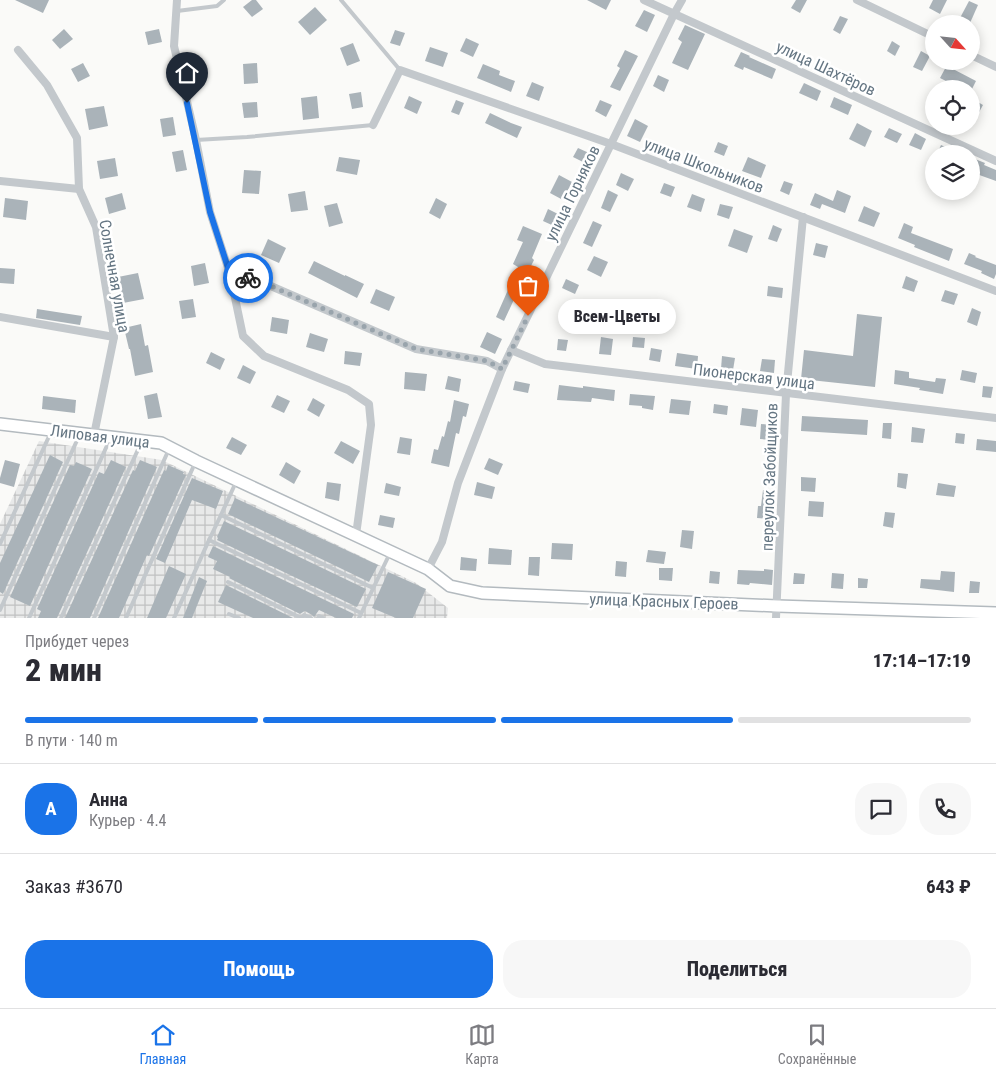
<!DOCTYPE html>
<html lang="ru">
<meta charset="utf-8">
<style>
:root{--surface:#fff;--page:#f7f7f7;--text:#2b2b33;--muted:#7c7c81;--line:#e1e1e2;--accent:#1a73e8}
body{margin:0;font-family:"Roboto Condensed",sans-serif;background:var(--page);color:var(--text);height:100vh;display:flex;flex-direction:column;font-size:19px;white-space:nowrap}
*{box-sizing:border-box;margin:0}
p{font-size:16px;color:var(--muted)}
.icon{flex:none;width:28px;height:28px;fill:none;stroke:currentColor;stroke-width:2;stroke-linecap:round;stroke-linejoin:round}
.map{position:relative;height:618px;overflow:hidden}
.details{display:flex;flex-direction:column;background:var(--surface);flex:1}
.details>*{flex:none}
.needle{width:32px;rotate:117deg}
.fabs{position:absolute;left:925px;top:15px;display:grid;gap:10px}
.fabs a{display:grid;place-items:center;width:55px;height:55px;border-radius:50%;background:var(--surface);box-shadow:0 2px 12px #0003;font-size:25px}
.pin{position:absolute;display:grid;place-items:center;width:42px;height:42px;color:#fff;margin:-51px -21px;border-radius:50% 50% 50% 0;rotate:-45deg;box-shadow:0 0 5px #0007}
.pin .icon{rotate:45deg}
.courier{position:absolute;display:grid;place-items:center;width:50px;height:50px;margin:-25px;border:4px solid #1a73e8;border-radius:50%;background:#fff;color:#222;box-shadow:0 1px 6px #0007}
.bubble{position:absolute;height:35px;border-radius:18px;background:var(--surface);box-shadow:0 2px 12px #0003;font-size:16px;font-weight:800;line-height:35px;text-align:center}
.overview em{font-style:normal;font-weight:800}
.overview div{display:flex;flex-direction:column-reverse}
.overview{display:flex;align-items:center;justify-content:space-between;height:85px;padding:0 25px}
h1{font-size:32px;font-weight:800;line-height:38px}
.bar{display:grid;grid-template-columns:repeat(4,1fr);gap:8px 5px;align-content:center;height:60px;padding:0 25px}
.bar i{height:6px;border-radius:4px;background:var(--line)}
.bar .current{background:var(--accent)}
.bar p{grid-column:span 4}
.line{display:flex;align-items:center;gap:12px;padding:0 25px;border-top:1px solid var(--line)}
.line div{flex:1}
.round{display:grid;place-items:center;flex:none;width:52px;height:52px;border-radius:20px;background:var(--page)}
.button{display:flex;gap:10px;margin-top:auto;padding:10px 25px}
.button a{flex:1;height:58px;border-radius:20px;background:var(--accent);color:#fff;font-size:20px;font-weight:800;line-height:58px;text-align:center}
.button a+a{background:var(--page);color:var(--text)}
.tab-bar{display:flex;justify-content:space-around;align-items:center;height:70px;border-top:1px solid var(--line);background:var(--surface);font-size:14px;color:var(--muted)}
.tab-bar a{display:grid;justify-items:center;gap:2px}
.tab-bar .current{color:var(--accent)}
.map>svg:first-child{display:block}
</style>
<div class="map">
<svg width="996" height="618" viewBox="0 0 996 618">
<defs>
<pattern id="industrial-grid" width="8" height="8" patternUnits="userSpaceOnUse" patternTransform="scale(1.25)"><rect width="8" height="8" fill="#e8e9e9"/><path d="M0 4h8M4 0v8" fill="none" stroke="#c0c1c2"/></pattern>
</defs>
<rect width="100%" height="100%" fill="#fafaf8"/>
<polygon fill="url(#industrial-grid)" points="39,441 162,460 416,583 448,608 447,618 0,618 0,524"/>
<g fill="#aab3b9">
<polygon points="15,0 49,0 43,13"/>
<polygon points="252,0 256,0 263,9 252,17 243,7"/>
<polygon points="587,0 611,0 606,10"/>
<polygon points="796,0 807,0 800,13 791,8"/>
<polygon points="933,0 947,0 940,14 929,8"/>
<polygon points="969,1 978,5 970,23 960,18"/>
<polygon points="315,7 327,20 310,35 298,22"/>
<polygon points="644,10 655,15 647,32 635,26"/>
<polygon points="840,16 848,19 840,34 833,30"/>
<polygon points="685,25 705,34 688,70 672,63 682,42 678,39"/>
<polygon points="64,29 73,39 60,49 52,40"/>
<polygon points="159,29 162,42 148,45 145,32"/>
<polygon points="395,30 405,33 400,46 390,43"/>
<polygon points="466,38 479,44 473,57 460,51"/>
<polygon points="892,41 900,46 895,56 887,51"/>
<polygon points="353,43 360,61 347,66 340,48"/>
<polygon points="430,47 448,53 443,67 425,61"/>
<polygon points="625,50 638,56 620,91 610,87 620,68 617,66"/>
<polygon points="921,51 930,56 922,71 913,67"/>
<polygon points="741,52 750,56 749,57 776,69 772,79 744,67 743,70 734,66"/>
<polygon points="83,63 90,76 78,82 71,69"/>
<polygon points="257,63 258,83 244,84 243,64"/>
<polygon points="483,64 500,71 499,75 515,81 511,92 477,78"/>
<polygon points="947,65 954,68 953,69 976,81 972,89 962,89 940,78"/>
<polygon points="658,75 669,80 664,92 653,86"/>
<polygon points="532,82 544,87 539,101 526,96"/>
<polygon points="804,83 821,91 817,101 799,93"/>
<polygon points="361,92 363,107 352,109 349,94"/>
<polygon points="317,96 319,118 303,120 301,98"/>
<polygon points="409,96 422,102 417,114 404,108"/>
<polygon points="834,97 852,105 848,115 830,107"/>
<polygon points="971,98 983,105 977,116 971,113"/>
<polygon points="456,100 464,103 459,115 451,112"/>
<polygon points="600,100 612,105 606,117 595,111"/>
<polygon points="257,102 258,117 244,118 242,103"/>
<polygon points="104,106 108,126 89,130 85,109"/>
<polygon points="490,113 511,123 522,127 517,138 485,123"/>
<polygon points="173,117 176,135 163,137 160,119"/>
<polygon points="635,119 648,126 640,142 627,136"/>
<polygon points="857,123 872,131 865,147 849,139"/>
<polygon points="889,128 902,134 897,143 884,137"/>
<polygon points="915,133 926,139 921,150 909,145"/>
<polygon points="718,142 728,146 724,156 714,152"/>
<polygon points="941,145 960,154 937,154"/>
<polygon points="578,148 589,153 585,163 573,157"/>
<polygon points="183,150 187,170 176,172 172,152"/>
<polygon points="339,157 360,160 357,175 336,171"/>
<polygon points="748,157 766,165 761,178 742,171"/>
<polygon points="115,158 118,176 100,179 97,161"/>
<polygon points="975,159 985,163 984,165 996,170 996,181 971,172 971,168"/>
<polygon points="244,170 261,171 259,194 242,193"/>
<polygon points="621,173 634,179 628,191 616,185"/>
<polygon points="559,175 572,182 563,200 550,193"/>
<polygon points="784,181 793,184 789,195 780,191"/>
<polygon points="664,183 675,187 671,197 660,193"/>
<polygon points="608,190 618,195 610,212 601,208"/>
<polygon points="837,190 851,196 845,213 822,204 820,209 810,205 815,193 833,201"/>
<polygon points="305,191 308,210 291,212 288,194"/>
<polygon points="122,193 126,209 109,214 105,198"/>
<polygon points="692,194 705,199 701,212 687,207"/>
<polygon points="5,198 28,201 26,220 3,217"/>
<polygon points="436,198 447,204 440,219 429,213"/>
<polygon points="337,203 343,223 329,227 324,206"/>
<polygon points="720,204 733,207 729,219 717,215"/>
<polygon points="864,206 880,213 874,227 858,221"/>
<polygon points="548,209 560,215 554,226 543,221"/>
<polygon points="593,221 602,225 592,247 583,243"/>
<polygon points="904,223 913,227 911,233 953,249 949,261 914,247 915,245 898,238"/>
<polygon points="773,225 782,229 777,242 768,239"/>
<polygon points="523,226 542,234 532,258 534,260 526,276 529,278 522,295 517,293 504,321 496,317 518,267 513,264 523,242 517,240"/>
<polygon points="734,229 753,236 747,253 728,246"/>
<polygon points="268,239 286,248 279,263 261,255"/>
<polygon points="816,243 828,246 825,258 813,255"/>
<polygon points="969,253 976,256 975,257 996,265 996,274 994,279 981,273 982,271 964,264"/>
<polygon points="594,256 608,262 601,277 587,270"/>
<polygon points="314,261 345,276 345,275 364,284 357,298 308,273"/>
<polygon points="205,263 209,283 194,286 191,266"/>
<polygon points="0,268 15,269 14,284 0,283"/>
<polygon points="138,273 144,299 123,303 118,277"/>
<polygon points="906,276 918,281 914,292 902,288"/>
<polygon points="566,279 579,285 575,294 562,288"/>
<polygon points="768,286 783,288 782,298 767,296"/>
<polygon points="376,289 395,297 389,311 370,303"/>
<polygon points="945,290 958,294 954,305 941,301"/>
<polygon points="193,299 196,317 182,319 179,301"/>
<polygon points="972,308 981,312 977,326 967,322"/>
<polygon points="37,309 82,316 80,325 36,318"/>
<polygon points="857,314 882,317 875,387 801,379 804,350 853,356"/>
<polygon points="272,317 289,320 287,334 270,331"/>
<polygon points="141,324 145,346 148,345 153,372 135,376 130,349 129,349 124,328"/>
<polygon points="487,332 502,339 495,354 480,347"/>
<polygon points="310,333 328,339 324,352 306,347"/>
<polygon points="601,337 613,339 611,355 599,354"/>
<polygon points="633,337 645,338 644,348 632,347"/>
<polygon points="558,339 568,340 566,351 557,350"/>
<polygon points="651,348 662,350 660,362 649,360"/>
<polygon points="345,351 362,353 360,366 344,364"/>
<polygon points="211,352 225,359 220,370 206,363"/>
<polygon points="677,353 698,356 697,369 675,366"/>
<polygon points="722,356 735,358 733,370 721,369"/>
<polygon points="762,359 775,360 774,373 760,371"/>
<polygon points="243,365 256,372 250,384 237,378"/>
<polygon points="895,370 909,372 909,378 935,382 936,378 946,379 943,394 919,390 920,388 894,384"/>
<polygon points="962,370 977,373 975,383 960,380"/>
<polygon points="405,372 427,374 425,391 404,389"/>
<polygon points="448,376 461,379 459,392 445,389"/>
<polygon points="515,381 530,384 528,393 513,390"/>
<polygon points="559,385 583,388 583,386 598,388 615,390 614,401 592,398 591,402 557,400"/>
<polygon points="983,386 993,387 991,398 982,397"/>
<polygon points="157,393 162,417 148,419 144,396"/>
<polygon points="630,394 655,396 653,410 642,408 642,406 629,405"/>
<polygon points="277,395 290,401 284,413 271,407"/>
<polygon points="43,396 76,400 75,413 42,409"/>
<polygon points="313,398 325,405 319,417 307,410"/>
<polygon points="671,399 691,401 689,415 669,413"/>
<polygon points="454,400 469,404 466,417 463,416 459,434 456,433 449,467 431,463 434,449 438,450 442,436 444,437 448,421 450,422"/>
<polygon points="714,404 728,406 727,415 713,413"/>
<polygon points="742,408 758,410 756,427 740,425"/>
<polygon points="802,416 868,420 867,435 801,431"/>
<polygon points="883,423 892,423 891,439 882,438"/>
<polygon points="761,424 772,425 771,440 760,439"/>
<polygon points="912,427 925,429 923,443 911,442"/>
<polygon points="956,433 965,434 964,444 955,443"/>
<polygon points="232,437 247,445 241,455 226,448"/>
<polygon points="400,437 412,439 410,455 397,453"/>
<polygon points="977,439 996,441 996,452 976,450"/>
<polygon points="341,441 360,451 353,464 334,453"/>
<polygon points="50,455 63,462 3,594 0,592 0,563"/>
<polygon points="489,458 503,464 498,475 484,469"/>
<polygon points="5,460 20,464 14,487 0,483 0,478"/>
<polygon points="111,460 126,467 57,618 38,618 41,611 37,609 99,472 104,474"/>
<polygon points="140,460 157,467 90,618 65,618 133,470 135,471"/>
<polygon points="76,462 92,469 30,606 10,597 70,465 74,466"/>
<polygon points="286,462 301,471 294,484 279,475"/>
<polygon points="168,465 184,472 183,474 186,475 149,556 147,555 119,618 98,618 164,470 166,471"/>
<polygon points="898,473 908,474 906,489 897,487"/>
<polygon points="801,477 816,478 815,492 801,491"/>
<polygon points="192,478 223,491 216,509 192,500 165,563 156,559"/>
<polygon points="327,482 341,484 339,501 325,498"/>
<polygon points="477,482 495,487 492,499 474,495"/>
<polygon points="386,483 401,487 399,496 384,493"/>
<polygon points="938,483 956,486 954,497 936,495"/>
<polygon points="763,490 776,491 775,501 773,500 771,519 757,518 758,506 761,506"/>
<polygon points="235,498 378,565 369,582 228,514"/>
<polygon points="809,501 824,502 823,517 808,516"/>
<polygon points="885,512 895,513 893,528 883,526"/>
<polygon points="380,515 395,518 393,528 378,525"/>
<polygon points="224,521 366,589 357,607 217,540 218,538 217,537"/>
<polygon points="682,530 694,531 692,549 680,547"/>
<polygon points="552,543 573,544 572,560 551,559"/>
<polygon points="213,546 354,614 352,618 336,618 319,610 314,617 312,615 305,611 303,612 300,614 229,578 230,577 213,569 217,561 208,557"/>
<polygon points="489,548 512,550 511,565 488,564"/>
<polygon points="648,550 666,552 664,564 646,562"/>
<polygon points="461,557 477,559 476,571 460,570"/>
<polygon points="529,557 540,557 539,576 528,575"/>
<polygon points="616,561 627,562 626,577 615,576"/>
<polygon points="169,566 186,574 166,618 147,618"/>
<polygon points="659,568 673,568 672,581 659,580"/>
<polygon points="764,569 773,570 772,585 750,583 749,585 737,584 738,570 764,571"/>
<polygon points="710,571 720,572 719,584 709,583"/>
<polygon points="941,571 955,572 954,592 920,588 921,579 940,580"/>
<polygon points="388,572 426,589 413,618 396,618 372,608"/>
<polygon points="794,573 805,574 804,584 793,584"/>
<polygon points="832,573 844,574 843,589 831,588"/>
<polygon points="199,577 207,581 192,618 183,618"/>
<polygon points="858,578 868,579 867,588 858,588"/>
<polygon points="970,581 980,582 979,593 969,593"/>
<polygon points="226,585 293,618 253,618 218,602"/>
</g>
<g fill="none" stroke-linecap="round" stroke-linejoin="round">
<g stroke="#b3babf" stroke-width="14">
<polyline id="secondary" points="0,424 161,443 196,461 428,569 450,586 482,593 777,606 996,613"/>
</g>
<g stroke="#c3c8cc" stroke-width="4">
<polyline points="341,0 400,70"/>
<polyline points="177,11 217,6 224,0"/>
<polyline points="196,140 247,137 373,125"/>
<polyline points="236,482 221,515 373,588"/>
<polyline points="221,515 209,540 361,613"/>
<polyline points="0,544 51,432"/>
<polyline points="228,582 301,618"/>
<polyline points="0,610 79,436"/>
<polyline points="229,614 239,618"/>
<polyline points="29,618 110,439"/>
<polyline points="61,618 141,443"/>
<polyline points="94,618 169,449"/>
<polyline points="126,618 195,463"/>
<polyline points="174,618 209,540"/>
<polyline points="302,618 304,615 311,618"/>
<polyline points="318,618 319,616 323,618"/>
<polyline points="359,618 390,553"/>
</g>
<g stroke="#c3c8cc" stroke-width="8">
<polyline points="177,0 174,46 196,140 210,212 230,274 243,336 264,356 348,390 369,404 371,425 356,535"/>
<polyline points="644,0 996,161"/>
<polyline points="857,0 934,37"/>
<polyline points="18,50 47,85 77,138 79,189 96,227 114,337 94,435"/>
<polyline points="971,55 996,67"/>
<polyline points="373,125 400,70 611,144 996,291"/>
<polyline points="0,181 79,189"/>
<polyline points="230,274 257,280 416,349 487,361 502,369"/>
<polyline points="0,317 114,337"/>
<polyline points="511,350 545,364 996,418"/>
<polyline points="428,569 442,542 458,483 502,369 674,14 682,0"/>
<polyline points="776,618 786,394 803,217"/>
</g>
<use href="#secondary" stroke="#fff" stroke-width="11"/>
</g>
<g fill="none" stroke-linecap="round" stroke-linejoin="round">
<polyline stroke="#99a4ac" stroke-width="5" stroke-dasharray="0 9" points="248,278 257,280 416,349 487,361 502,369 528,316"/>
<polyline stroke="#1a73e8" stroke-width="6" points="187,103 210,212 230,274 248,278"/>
</g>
<g text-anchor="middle" stroke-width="5" stroke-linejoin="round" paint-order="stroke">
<g font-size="16" fill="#657683" stroke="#fff">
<text transform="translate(826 68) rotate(25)" y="6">улица Шахтёров</text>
<text transform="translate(704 165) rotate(21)" y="6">улица Школьников</text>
<text transform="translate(572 193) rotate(-64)" y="6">улица Горняков</text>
<text transform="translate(115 276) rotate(80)" y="6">Солнечная улица</text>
<text transform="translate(754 376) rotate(7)" y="6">Пионерская улица</text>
<text transform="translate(100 436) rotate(7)" y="6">Липовая улица</text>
<text transform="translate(769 477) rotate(-88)" y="6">переулок Забойщиков</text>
<text transform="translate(664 601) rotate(2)" y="6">улица Красных Героев</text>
</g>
</g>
</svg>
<div class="fabs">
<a><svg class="needle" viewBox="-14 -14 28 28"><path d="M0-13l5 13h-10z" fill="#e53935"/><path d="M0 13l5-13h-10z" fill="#7c7c81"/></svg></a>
<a><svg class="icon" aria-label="locate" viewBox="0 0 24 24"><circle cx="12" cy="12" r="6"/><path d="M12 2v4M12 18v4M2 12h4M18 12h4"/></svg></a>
<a><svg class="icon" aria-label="layers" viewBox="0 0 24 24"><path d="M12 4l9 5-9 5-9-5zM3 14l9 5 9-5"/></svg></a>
</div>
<div class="pin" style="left:528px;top:316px;background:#ea580c"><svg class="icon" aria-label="bag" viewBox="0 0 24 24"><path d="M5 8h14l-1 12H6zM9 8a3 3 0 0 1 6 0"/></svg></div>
<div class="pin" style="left:187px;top:103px;background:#1f2937"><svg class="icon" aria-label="home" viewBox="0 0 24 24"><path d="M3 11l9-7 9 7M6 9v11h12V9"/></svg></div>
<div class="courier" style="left:248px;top:278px"><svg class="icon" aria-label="bike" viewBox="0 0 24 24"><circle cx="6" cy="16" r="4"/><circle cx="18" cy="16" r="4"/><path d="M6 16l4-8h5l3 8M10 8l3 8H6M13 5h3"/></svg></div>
<div class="bubble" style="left:558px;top:299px;width:118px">Всем-Цветы</div>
</div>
<section class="details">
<div class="overview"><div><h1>2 мин</h1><p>Прибудет через</p></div><em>17:14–17:19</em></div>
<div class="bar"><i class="current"></i><i class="current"></i><i class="current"></i><i></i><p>В пути · 140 m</p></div>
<div class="line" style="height:90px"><b class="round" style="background:var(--accent);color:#fff">А</b><div><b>Анна</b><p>Курьер · 4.4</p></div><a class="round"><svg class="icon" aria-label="chat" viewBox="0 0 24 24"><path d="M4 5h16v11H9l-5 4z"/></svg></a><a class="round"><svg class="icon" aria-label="phone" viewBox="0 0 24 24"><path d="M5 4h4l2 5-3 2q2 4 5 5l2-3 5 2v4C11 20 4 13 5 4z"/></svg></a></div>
<div class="line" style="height:65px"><div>Заказ #3670</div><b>643 ₽</b></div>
<div class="button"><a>Помощь</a><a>Поделиться</a></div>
</section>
<nav class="tab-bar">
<a class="current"><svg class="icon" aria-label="home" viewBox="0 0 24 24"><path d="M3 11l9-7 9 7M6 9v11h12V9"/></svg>Главная</a>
<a><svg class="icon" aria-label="map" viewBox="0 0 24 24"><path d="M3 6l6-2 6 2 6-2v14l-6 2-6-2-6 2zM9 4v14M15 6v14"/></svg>Карта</a>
<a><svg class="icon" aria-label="saved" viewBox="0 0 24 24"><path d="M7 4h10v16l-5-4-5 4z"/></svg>Сохранённые</a>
</nav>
